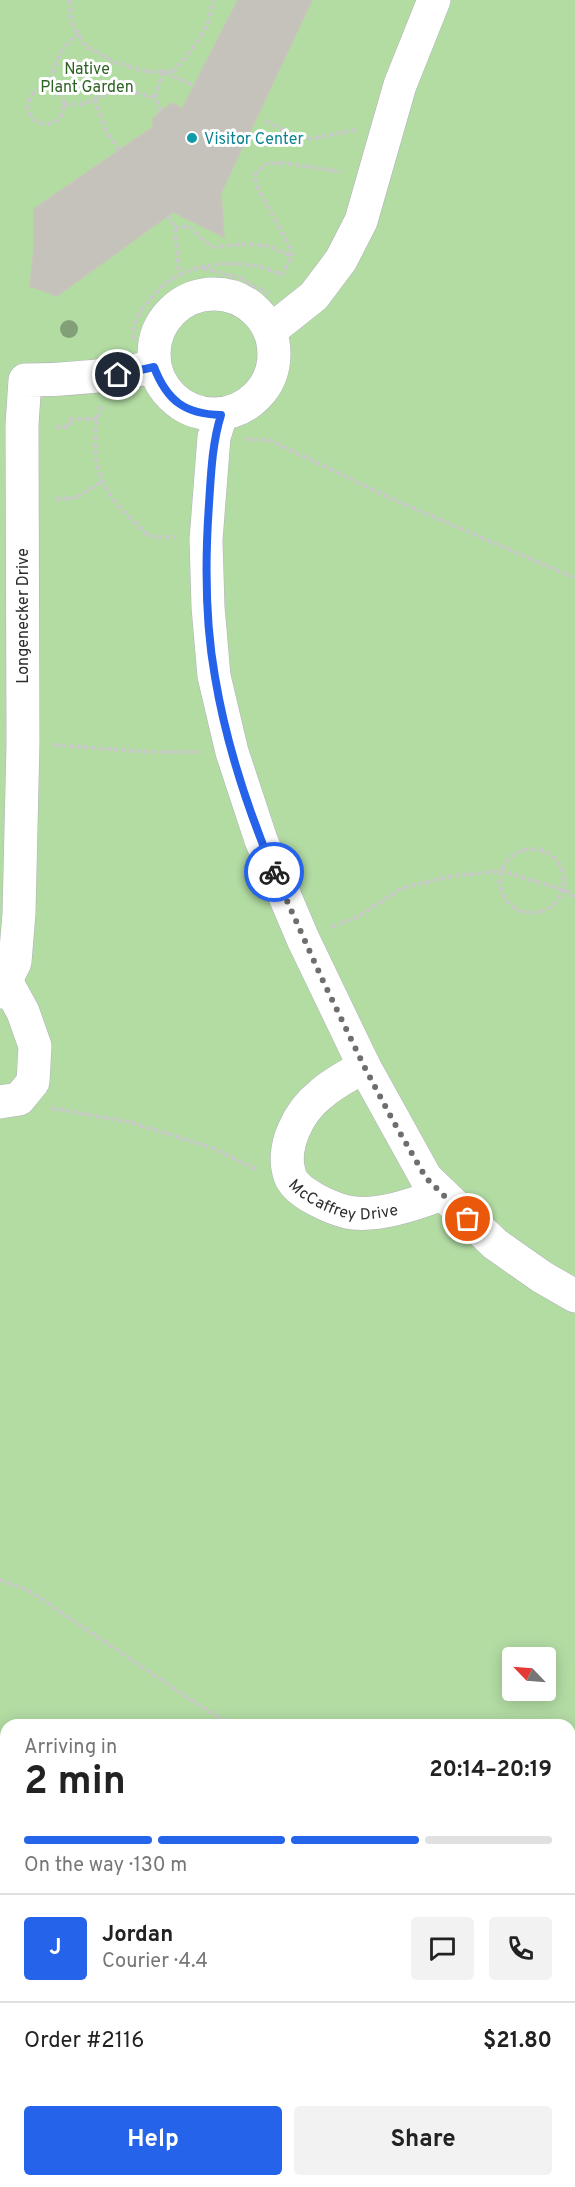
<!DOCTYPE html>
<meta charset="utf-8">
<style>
:root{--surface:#fff;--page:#f2f2f2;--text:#222;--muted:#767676;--line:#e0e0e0;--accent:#2563eb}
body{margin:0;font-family:Overpass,sans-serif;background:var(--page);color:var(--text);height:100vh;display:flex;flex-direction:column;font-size:22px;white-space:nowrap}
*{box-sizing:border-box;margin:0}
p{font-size:20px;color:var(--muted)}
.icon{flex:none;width:33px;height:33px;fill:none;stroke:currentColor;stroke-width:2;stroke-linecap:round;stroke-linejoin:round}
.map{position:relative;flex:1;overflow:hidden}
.panel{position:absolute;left:0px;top:1719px;width:576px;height:468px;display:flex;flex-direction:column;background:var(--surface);border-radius:18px 18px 0 0;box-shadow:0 3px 15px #0003}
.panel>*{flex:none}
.needle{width:39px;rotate:295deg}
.controls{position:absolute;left:502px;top:1647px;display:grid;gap:12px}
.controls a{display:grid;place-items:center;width:54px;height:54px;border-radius:6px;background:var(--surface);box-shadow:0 3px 15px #0003;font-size:30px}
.pin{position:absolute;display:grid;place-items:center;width:51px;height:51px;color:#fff;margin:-26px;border:3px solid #fff;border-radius:50%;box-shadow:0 2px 6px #0007}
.courier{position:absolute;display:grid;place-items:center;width:60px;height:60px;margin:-30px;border:4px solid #2563eb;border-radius:50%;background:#fff;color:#222;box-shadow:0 2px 8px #0007}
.headline em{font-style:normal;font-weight:700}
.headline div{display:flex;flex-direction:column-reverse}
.headline{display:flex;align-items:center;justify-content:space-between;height:102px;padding:0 24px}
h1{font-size:39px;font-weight:700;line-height:45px}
.bar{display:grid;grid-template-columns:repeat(4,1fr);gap:9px 6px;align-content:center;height:72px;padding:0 24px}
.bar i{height:8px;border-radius:4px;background:var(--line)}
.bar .current{background:var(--accent)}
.bar p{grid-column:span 4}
.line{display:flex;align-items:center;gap:15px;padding:0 24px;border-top:2px solid var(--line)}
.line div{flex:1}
.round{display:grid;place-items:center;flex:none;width:63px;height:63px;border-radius:6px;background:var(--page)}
.button{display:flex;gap:12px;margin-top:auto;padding:12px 24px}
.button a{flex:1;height:69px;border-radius:6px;background:var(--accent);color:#fff;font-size:24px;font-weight:700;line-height:69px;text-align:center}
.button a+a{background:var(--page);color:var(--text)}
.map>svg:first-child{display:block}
</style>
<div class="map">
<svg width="575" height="2187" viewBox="0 0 575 2187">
<rect width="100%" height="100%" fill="#ece8e1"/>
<path fill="#b3dca3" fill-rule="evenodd" d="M0 0H575V2187H0ZM513 1658H546V1690H513ZM6 1725H570V2181H6Z"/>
<g fill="#c5c2bc" stroke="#c8c4ba" stroke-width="1.5">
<polygon points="238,0 312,0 221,193 224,237 173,212 57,296 30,286 34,248 34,209 153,127 153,118 161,111 173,103 182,109"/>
<polygon points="385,2181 422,2181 433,2187 382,2187"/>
</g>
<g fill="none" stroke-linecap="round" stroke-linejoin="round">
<g stroke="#b1b2bb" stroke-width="34">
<g id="minor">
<circle cx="214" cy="354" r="60"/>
<polyline points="270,331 314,296 341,260 361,221 400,85 434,0"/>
<polyline points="221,415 214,437 206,540 208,607 214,676 232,752 261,840 303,939 364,1066 426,1178 495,1244 542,1277 575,1296"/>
<path d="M0 992 15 962 19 913 23 743 22 425 25 380C69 380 111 376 154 367"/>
<path id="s1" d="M364 1066C350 1075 333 1083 321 1094 299 1111 280 1147 290 1176 296 1193 331 1208 347 1212 376 1218 415 1204 442 1194"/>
<polyline points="0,1102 19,1099 33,1082 35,1046 23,1012 6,981"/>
<polyline points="574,2043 575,2050"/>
<polyline points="570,2105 575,2093"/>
<polyline points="478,2181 492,2187"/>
</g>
</g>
<g stroke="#c8c8c8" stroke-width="4" stroke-dasharray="4.5 3" stroke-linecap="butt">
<path d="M70 0 71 21 85 46 115 62 147 72 174 71C192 50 211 28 213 0"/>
<circle cx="46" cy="106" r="18"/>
<path d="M49 88C54 63 59 51 78 33"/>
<polyline points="95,99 106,132 120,150"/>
<polyline points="64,105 83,104 105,94 123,89 155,98"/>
<polyline points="161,111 155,98 163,72 195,86"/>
<polyline points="266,121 291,134 310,139 355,130"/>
<polyline points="168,215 175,228 179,275"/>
<polyline points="175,228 189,226 205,242 214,247 244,244 269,246 292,257"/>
<polyline points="203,268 243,279 268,294"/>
<path d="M134 339C131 326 137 316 145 306 154 294 165 282 179 275 207 261 253 259 281 275L292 257V251L255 183 256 173 266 164 283 163 342 172"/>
<path d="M101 406C87 451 97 488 131 519 137 524 142 531 148 535 155 538 168 537 176 537"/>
<polyline points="55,427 69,427 69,419 97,419"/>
<polyline points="246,439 269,440 397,501 575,578"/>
<polyline points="55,499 75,498 102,482"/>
<polyline points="54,745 149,752 199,752"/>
<circle cx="532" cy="881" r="32"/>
<polyline points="332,927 359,916 402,888 452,876 502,871 564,890 575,897"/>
<polyline points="51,1108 129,1122 210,1147 256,1169"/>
<polyline points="0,1580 28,1590 197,1704 233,1725"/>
<polyline points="570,1832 575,1835"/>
<polyline points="570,1877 575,1877"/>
</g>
<use href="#minor" stroke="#fff" stroke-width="33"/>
</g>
<circle fill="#839f78" cx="69" cy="329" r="9"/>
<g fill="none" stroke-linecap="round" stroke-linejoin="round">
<polyline stroke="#6f6e6b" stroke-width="6" stroke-dasharray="0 10.8" points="274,872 323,981 364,1066 392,1119 426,1178 468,1219"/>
<path stroke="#2563eb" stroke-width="8" d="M118 375 154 367C167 401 185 414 221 415 212 444 211 474 209 504 205 561 205 621 215 677 226 743 248 810 274 872"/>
</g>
<circle fill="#0f9aa8" stroke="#fff" stroke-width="2" cx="192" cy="138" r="6"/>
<g text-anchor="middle" stroke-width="6" stroke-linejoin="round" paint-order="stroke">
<g font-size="16" fill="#2d6323" stroke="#fff">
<text x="87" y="74">Native<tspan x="87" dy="18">Plant Garden</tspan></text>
</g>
<g font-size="16" fill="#0d838f" stroke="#fff" text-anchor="start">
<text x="204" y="144">Visitor Center</text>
</g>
<g font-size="16" fill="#2c2c2c" stroke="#fff">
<text transform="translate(22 616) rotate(-90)" y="6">Longenecker Drive</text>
<text dy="6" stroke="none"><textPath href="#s1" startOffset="207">McCaffrey Drive</textPath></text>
</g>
</g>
</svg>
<div class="controls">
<a><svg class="needle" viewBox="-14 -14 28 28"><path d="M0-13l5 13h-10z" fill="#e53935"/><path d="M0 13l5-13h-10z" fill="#767676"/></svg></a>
</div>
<div class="pin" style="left:468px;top:1219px;background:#ea580c"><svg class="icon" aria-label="bag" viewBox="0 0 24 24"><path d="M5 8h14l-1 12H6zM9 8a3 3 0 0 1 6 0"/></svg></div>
<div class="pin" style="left:118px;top:375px;background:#1f2937"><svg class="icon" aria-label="home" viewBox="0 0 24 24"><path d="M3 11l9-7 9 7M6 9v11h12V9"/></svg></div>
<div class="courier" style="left:274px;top:872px"><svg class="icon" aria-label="bike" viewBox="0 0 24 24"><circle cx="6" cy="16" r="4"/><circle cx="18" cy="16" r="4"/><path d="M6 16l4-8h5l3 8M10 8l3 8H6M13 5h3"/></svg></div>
<section class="panel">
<div class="headline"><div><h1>2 min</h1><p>Arriving in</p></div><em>20:14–20:19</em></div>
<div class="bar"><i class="current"></i><i class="current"></i><i class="current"></i><i></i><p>On the way · 130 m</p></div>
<div class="line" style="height:108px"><b class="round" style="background:var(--accent);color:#fff">J</b><div><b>Jordan</b><p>Courier · 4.4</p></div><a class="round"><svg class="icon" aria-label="chat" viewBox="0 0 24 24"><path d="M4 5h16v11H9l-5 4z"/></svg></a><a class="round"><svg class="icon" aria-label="phone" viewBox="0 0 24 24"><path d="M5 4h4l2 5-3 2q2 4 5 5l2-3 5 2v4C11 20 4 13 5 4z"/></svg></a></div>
<div class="line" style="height:78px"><div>Order #2116</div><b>$21.80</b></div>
<div class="button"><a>Help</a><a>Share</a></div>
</section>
</div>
